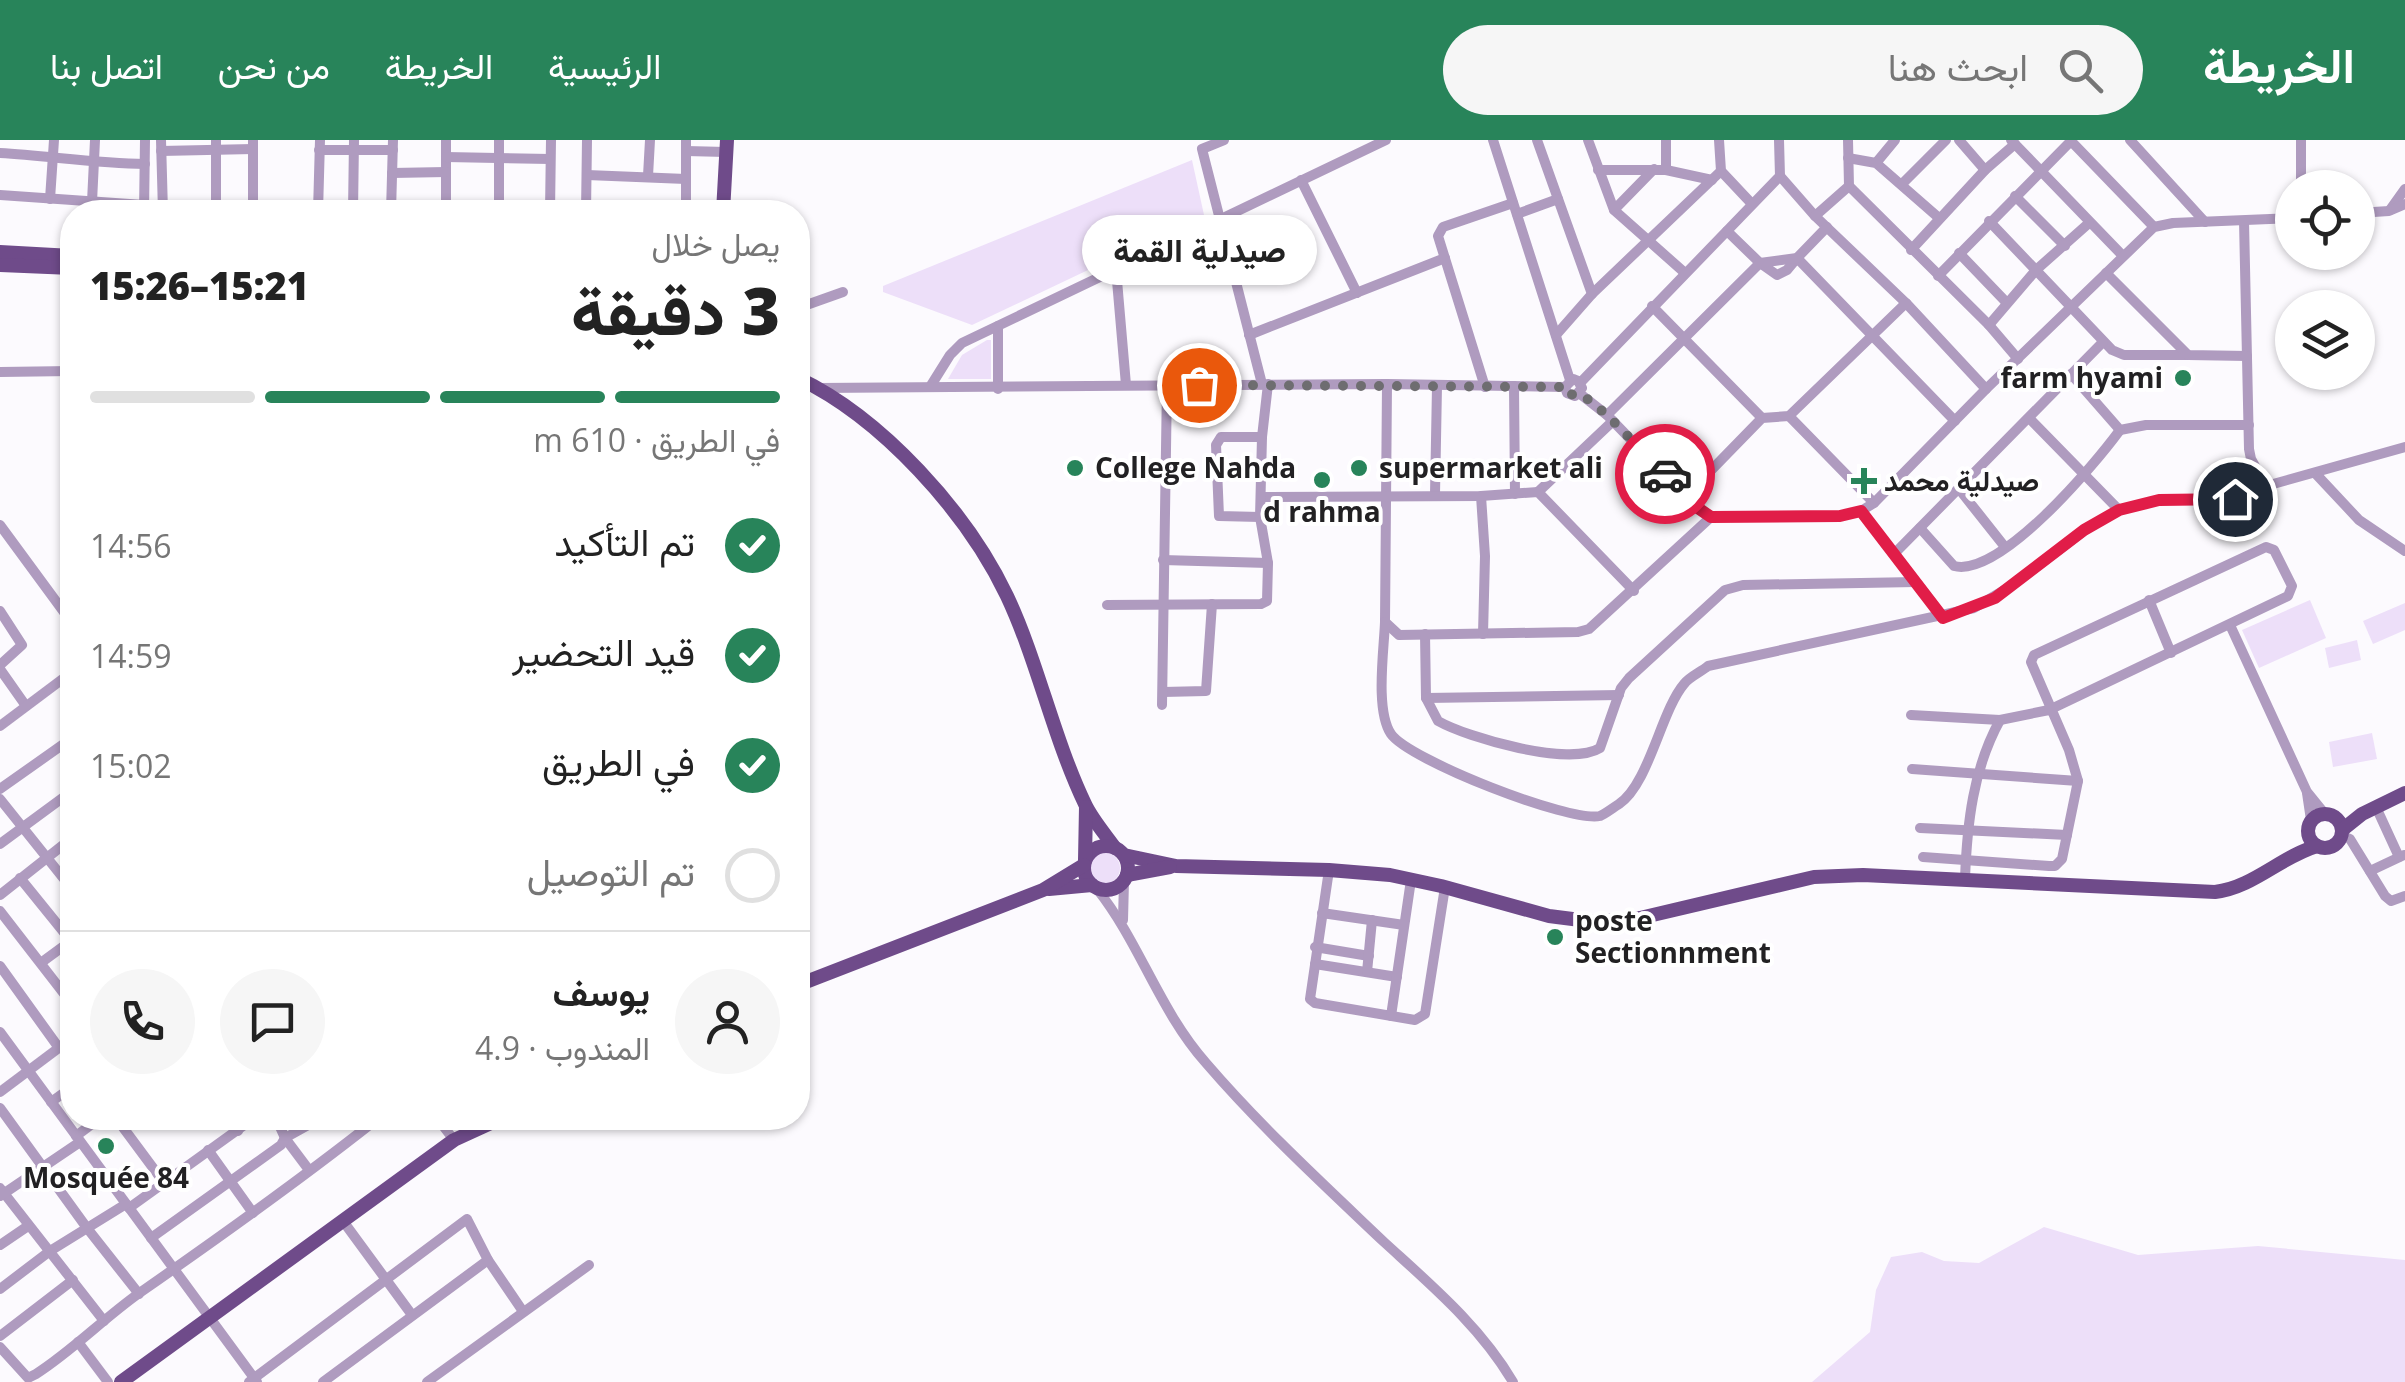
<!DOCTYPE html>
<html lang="ar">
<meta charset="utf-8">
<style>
:root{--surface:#fff;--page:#f6f6f6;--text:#222;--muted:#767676;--line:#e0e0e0;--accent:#28845a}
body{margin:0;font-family:"Open Sans",Vazirmatn,sans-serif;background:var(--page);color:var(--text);direction:rtl;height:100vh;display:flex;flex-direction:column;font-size:38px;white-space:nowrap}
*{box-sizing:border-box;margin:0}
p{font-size:32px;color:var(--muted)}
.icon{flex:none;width:55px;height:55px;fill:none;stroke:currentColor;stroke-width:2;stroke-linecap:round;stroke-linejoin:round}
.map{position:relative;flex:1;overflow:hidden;direction:ltr}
.details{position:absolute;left:60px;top:60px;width:750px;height:930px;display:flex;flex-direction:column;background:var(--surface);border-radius:40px;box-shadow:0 2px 8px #0004;direction:rtl}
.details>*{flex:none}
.tools{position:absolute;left:2275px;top:30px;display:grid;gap:20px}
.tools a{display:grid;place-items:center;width:100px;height:100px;border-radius:50%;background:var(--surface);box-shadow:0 2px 8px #0004;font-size:50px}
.pin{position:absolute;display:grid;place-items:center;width:85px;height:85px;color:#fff;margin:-42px;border:5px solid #fff;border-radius:50%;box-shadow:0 2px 10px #0007}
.courier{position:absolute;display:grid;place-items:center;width:100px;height:100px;margin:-50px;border:8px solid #e11d48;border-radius:50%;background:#fff;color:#222;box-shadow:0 2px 12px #0007}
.bubble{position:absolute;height:70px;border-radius:35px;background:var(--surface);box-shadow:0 2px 8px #0004;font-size:32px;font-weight:800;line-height:70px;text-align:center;direction:rtl}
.summary em{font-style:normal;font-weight:800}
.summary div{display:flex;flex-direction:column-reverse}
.summary{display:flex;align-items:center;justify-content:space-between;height:170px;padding:0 30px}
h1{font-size:65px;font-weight:800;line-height:75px}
.bar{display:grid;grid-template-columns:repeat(4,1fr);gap:15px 10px;align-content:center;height:120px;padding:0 30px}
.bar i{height:12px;border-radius:8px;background:var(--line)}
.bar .current{background:var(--accent)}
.bar p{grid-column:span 4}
.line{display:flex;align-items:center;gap:25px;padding:0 30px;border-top:2px solid var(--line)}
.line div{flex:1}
.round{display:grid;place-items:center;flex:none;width:105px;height:105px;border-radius:52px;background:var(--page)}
ol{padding:0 30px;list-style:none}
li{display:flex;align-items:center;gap:30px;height:110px}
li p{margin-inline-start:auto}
li .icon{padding:10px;border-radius:50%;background:var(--accent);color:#fff;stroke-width:4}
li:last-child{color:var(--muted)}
li i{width:55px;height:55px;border:5px solid var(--line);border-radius:50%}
header{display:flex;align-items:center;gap:60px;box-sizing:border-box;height:140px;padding:0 50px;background:var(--accent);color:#fff}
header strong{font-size:48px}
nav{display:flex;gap:55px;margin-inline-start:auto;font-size:35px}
.search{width:700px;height:90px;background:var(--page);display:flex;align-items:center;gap:25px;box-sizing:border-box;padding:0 35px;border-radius:55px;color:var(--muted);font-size:38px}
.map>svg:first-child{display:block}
</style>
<header>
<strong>الخريطة</strong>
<div class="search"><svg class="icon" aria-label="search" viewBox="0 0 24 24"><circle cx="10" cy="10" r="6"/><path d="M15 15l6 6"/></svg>ابحث هنا</div>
<nav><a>الرئيسية</a><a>الخريطة</a><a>من نحن</a><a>اتصل بنا</a></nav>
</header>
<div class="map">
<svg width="2405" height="1242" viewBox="0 0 2405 1242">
<rect width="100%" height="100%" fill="#fcfafe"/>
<g fill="#eddff9">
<polygon points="1192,20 1204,75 972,185 883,152 883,146"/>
<polygon points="987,200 991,200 991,239 948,239 962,215"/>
<polygon points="2310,460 2326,498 2259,528 2242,490"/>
<polygon points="2405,463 2405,490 2373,504 2363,481"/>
<polygon points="2357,500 2361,520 2329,528 2325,508"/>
<polygon points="2372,593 2377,619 2333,627 2329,602"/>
<circle cx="1104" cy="728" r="16"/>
<polygon points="2044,1087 2138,1115 2258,1106 2405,1120 2405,1242 1812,1242 1870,1192 1876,1150 1891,1117 1922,1112 1944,1121 1979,1123"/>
</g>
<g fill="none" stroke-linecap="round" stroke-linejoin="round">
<g stroke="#af9bbf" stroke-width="10">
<polyline points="161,0 163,72"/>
<polyline points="446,0 446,72"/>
<polyline points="1224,0 1202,9 1262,244"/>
<polyline points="1493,0 1570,240"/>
<polyline points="1537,0 1592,154"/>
<polyline points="1588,0 1614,70 1685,133"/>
<polyline points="1666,0 1666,30"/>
<polyline points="1719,0 1721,31 1752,64"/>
<polyline points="1848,0 1849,46 1989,185 2018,219"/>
<polyline points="1959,0 1985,30"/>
<polyline points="2011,0 2123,116"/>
<polyline points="2070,0 2154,87"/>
<polyline points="2130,0 2205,82"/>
<polyline points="319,10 393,10"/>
<polyline points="161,11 253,9"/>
<polyline points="686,11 726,12"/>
<path d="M0 13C49 16 96 23 145 24"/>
<polyline points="446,17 550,19"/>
<polyline points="1848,18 1876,23 1939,78"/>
<polyline points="1876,23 1895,0"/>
<polyline points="1598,30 1666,30 1712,40"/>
<polyline points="392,33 446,32"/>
<polyline points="587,35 686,39"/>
<polyline points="648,36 650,0"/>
<polyline points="1780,36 1815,76 1906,163 1986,249"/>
<polyline points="1301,40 1357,153"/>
<polyline points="1902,44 1946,0"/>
<polyline points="2301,48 2301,0"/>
<polyline points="0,55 144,65"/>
<polyline points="2015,56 2065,106"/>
<polyline points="50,59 54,0"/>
<polyline points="92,62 95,0"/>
<polyline points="1614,70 1654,29"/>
<polyline points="2390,70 2405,49"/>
<polyline points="144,72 145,0"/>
<polyline points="216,72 216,0"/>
<polyline points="253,72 253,0"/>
<polyline points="318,72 320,0"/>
<polyline points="353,72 354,0"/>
<polyline points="391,72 393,0"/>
<polyline points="499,72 499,0"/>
<polyline points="550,72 551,0"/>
<polyline points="586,72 587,0"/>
<polyline points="593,72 686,71"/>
<polyline points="686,72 686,0"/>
<polyline points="2358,73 2389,71 2405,64"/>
<polyline points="1517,74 1558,59"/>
<polyline points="1815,76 1849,46"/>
<polyline points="1989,81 2112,210 2124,215 2188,215"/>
<polyline points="2244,81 2249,309 2251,319 2266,346"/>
<polyline points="1727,91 1760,123 1777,135 1787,130 1797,118 1955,281"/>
<polyline points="1911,110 1985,30 2015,4"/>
<polyline points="1959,113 2006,162"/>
<polyline points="1116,129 1126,245"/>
<polyline points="2106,133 2188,215 2247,216"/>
<polyline points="1938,136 2071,1"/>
<polyline points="1652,166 1762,278"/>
<polyline points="798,168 843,152"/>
<polyline points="1989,185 2036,130 2089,83"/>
<polyline points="998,186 998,249"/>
<polyline points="1249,195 1445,118"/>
<polyline points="1556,195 1592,154 1721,31"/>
<polyline points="0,232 72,231"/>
<polyline points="2071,234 2120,290 2146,285 2249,285"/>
<polyline points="1580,243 1780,36 1779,0"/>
<polyline points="1387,244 1385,482 1399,495 1578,492 1589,489 1711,377"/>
<polyline points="1514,246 1515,354"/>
<polyline points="930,247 950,215 962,203 1386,0"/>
<polyline points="1485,247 1438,96 1443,87 1513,63"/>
<polyline points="818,248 1387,244 1565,247 1573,239 1578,241 1582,248 1575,256 1567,253 1565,247"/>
<polyline points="1579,253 1607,275 1698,369 1711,377 1840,376 1861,371 1874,363 1986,249 2154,87 2173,83 2292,78"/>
<polyline points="1607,275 1760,123 1797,118 1827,87"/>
<polyline points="1789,276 1874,363"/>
<polyline points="2029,278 2119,370"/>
<polyline points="2315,333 2359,380 2405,411"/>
<polyline points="1959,349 2005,407"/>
<polyline points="1538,352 1613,281"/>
<polyline points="1435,354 1437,246"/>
<polyline points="1481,356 1485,416 1483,494"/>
<polyline points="1686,356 1762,278 1789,276 1906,163"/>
<polyline points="1261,357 1481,356 1538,352 1634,451"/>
<polyline points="1861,371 1943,477"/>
<polyline points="1260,377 1219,376 1216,305 1221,297 1262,297"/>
<polyline points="0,385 72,483"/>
<path d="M1920 388 1954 426C2000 438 2095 324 2120 290"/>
<polyline points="1894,414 2103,202"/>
<polyline points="1163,420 1268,423"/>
<polyline points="2149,460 2171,513"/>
<polyline points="1107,465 1261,464 1267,461 1268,423 1260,377 1262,297 1268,244"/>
<polyline points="0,471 22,505 0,525"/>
<path d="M1385 482C1384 510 1375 570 1391 594 1409 620 1570 683 1600 676 1605 674 1614 667 1619 664 1649 644 1661 571 1684 544 1689 537 1701 532 1708 526L1974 468 2011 446 2085 390 2119 370 2159 360 2235 359 2266 346 2405 307"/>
<polyline points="2230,485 2307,652 2324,673"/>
<path d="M1425 494 1426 558 1438 581C1468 598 1570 627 1600 608L1621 548 1629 538 1725 450 1743 445 1916 442"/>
<polyline points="0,529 26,566"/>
<polyline points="1163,552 1206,551 1212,464"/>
<polyline points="1426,558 1619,555"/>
<polyline points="1162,565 1167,245"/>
<polyline points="1911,575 2000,580 2049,570 2288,456 2292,446 2274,410 2266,407 2034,515 2031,522 2069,610 2078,641 2062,719 2055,726 2049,726 1923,717"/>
<polyline points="0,586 72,532"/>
<polyline points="1912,629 2078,641"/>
<polyline points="0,649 72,598"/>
<polyline points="2307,653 2311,680"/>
<polyline points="0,659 72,749"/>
<polyline points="2376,667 2399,717"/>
<polyline points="1920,688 2067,695"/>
<polyline points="2341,695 2350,699 2385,756 2391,761 2405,756"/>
<polyline points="0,704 72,651"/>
<polyline points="1329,730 1310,859 1315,863 1415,880 1425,874 1445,747"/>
<polyline points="2370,731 2404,715"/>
<polyline points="20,738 71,801"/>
<path d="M1965 739C1967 684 1973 629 2000 580"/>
<path d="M1097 749C1140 803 1159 870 1206 923 1261 987 1323 1044 1384 1102 1431 1145 1480 1186 1513 1242"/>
<polyline points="0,755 72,698"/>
<polyline points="0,771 72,864"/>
<polyline points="1322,773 1404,785"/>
<polyline points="1123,780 1124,741"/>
<polyline points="1315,807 1369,816"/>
<polyline points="42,822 72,800"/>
<polyline points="1315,824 1397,837"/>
<polyline points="0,826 59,908"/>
<polyline points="1367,832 1372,780"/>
<polyline points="1391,876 1411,740"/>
<polyline points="0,892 257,1242"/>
<polyline points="0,952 72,898"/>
<polyline points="51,962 72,947"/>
<polyline points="0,968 87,1088 139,1154"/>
<polyline points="116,978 165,1044"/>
<polyline points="229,978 238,991"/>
<polyline points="276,978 285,998 309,1030"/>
<polyline points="437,978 454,1000"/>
<polyline points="76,996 100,978"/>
<polyline points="208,1010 253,1073"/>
<polyline points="0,1048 104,1181"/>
<polyline points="0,1056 80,1002"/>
<polyline points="129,1068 254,978"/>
<polyline points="343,1081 412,1175"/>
<polyline points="151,1098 281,1005 285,998 321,978"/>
<polyline points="0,1105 28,1086"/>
<polyline points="0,1149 50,1111 126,1064"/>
<polyline points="0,1196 73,1140"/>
<polyline points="78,1202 108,1242"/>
<path d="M0 1207 28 1238 36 1234C72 1211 103 1179 138 1154 217 1099 296 1043 372 983V978"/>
<polyline points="249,1242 467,1079 488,1120 522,1170"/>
<polyline points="323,1242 488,1120"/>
<polyline points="427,1242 589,1125"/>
</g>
<g stroke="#6f4b8a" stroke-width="14">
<polyline points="723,72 727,0"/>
<polyline points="0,112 72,116"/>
<polyline points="0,125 72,128"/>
<path d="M798 238C882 278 967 372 1007 456 1038 522 1053 597 1085 664 1092 679 1105 694 1115 708"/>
<circle cx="2325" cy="691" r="17"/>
<polyline points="2342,690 2362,674 2405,653"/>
<circle cx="1106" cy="728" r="22"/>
<path d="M1124 715 1176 726 1329 730 1390 735 1441 746 1549 776 1596 782 1640 778 1814 737 1863 735 2215 752C2254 747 2280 717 2317 706"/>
<polyline points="1085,720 1086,667"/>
<polyline points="1127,735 1170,727"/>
<polyline points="1049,749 1092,745"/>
<polyline points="798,845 1043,750 1084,725"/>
<polyline points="121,1242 454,1000 502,978"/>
</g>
</g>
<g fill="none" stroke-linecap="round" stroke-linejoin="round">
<polyline stroke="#6e6d70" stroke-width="10" stroke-dasharray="0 18" points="1199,245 1565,247 1569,255 1580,253 1607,275 1665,334"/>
<polyline stroke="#e11d48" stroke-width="12" points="1665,334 1698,368 1711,377 1840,376 1861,371 1943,478 1995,458 2084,390 2119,370 2159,360 2235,359"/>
</g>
<g fill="#28845a" stroke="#fff" stroke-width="4">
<circle cx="2183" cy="238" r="10"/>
<circle cx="1075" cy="328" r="10"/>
<circle cx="1359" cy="328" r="10"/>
<circle cx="1322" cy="340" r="10"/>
<path d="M1859 326h10v10h10v10h-10v10h-10v-10h-10v-10h10z"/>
<circle cx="1555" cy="797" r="10"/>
<circle cx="106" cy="1006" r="10"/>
</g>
<g text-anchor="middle" stroke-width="8" stroke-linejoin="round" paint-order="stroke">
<g font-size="28" font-weight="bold" fill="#222123" stroke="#fff" text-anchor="start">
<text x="2163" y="248" text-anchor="end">farm hyami</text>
<text x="1095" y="338">College Nahda</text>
<text x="1379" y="338">supermarket ali</text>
<text x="1884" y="351">صيدلية محمد</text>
<text x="1322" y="382" text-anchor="middle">d rahma</text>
<text x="1575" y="791">poste<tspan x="1575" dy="32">Sectionnment</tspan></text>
<text x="106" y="1048" text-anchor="middle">Mosquée 84</text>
</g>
</g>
</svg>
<div class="tools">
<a><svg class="icon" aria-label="locate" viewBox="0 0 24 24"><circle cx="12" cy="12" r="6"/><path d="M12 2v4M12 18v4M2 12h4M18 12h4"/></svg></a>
<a><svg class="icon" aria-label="layers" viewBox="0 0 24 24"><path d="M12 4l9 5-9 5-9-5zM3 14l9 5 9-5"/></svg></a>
</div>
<div class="pin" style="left:1199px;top:245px;background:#ea580c"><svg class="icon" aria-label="bag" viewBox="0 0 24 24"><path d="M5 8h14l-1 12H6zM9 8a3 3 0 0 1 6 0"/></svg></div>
<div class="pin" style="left:2235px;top:359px;background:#1f2937"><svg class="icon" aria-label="home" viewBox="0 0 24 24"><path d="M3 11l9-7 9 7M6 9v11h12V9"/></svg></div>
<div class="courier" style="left:1665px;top:334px"><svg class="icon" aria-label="car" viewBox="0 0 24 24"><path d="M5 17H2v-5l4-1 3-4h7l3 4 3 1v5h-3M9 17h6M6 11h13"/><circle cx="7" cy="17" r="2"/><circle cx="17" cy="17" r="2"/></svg></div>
<div class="bubble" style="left:1082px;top:75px;width:235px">صيدلية القمة</div>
<section class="details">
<div class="summary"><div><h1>3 دقيقة</h1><p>يصل خلال</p></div><em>15:21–15:26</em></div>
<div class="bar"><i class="current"></i><i class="current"></i><i class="current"></i><i></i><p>في الطريق · 610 m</p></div>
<ol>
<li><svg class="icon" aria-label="check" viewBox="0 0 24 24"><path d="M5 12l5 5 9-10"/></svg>تم التأكيد<p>14:56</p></li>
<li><svg class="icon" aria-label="check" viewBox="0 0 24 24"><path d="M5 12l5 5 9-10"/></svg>قيد التحضير<p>14:59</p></li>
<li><svg class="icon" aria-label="check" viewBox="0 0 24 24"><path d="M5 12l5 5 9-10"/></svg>في الطريق<p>15:02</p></li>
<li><i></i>تم التوصيل</li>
</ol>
<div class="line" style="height:180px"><a class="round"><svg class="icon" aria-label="person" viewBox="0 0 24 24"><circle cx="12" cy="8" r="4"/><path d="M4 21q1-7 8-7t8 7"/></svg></a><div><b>يوسف</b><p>المندوب · 4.9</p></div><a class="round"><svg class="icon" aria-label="chat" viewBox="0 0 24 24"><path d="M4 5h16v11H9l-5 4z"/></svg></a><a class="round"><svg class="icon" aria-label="phone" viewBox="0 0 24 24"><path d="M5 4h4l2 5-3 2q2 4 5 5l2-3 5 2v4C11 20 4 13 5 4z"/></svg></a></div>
</section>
</div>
